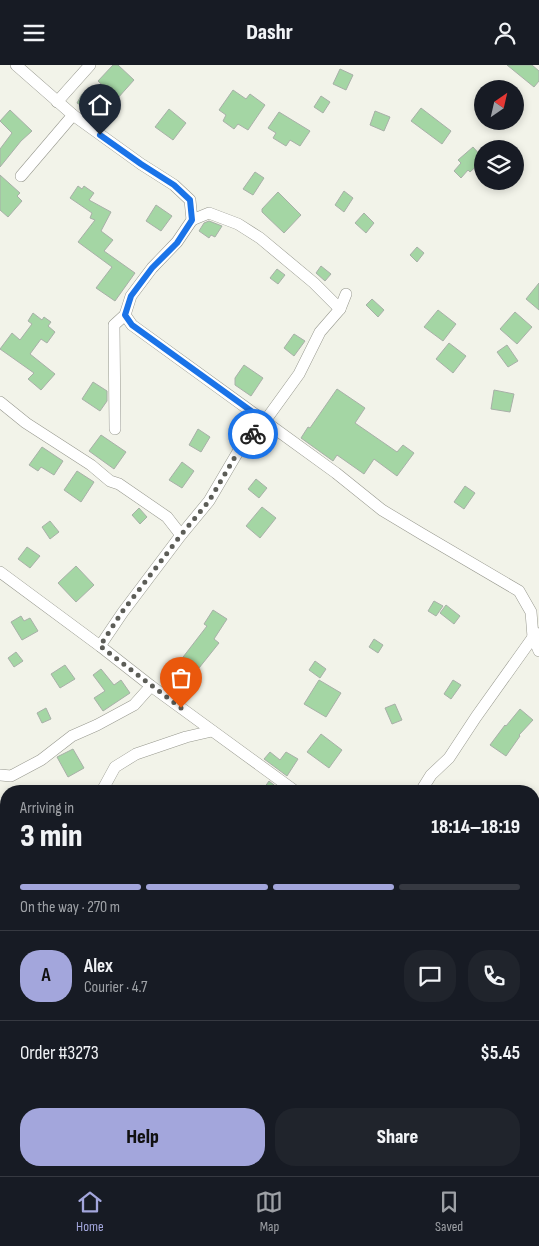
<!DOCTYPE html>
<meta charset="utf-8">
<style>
:root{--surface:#171b24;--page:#20242c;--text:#f1f3f6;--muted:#9ea1a6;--line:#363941;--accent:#a3a6dc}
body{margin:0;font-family:"Sofia Sans Condensed",sans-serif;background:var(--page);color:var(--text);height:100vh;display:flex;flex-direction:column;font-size:19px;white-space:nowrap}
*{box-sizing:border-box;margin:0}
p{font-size:16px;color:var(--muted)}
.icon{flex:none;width:28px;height:28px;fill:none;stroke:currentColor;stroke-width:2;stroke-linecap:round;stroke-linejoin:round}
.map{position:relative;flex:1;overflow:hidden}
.side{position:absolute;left:0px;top:720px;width:540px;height:391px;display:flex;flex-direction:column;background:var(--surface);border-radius:20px 20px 0 0;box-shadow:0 2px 8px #0003}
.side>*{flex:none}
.needle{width:32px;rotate:34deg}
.fabs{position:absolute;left:474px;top:15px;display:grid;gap:10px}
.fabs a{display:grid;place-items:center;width:50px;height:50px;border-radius:50%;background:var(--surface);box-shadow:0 2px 8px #0003;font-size:25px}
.pin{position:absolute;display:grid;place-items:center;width:42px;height:42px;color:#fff;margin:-51px -21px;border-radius:50% 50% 50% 0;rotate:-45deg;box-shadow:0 0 5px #0007}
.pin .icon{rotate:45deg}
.courier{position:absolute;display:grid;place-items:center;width:50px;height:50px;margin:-25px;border:4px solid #1a73e8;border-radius:50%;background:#fff;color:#222;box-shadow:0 1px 6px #0007}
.overview em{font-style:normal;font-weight:800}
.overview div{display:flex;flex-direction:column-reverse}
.overview{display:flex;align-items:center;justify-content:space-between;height:85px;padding:0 20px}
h1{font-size:32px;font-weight:800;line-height:38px}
.bar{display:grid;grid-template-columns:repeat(4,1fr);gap:8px 5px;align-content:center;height:60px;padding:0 20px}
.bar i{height:6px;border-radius:4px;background:var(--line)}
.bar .selected{background:var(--accent)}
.bar p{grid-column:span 4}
.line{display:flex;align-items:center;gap:12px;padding:0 20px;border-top:1px solid var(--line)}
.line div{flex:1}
.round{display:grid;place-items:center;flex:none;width:52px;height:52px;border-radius:20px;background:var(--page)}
.button{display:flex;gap:10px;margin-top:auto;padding:10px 20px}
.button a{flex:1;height:58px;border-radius:20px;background:var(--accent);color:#111;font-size:20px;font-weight:800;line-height:58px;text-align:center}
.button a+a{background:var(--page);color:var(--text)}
header{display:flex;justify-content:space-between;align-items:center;height:65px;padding:0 20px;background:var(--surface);font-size:22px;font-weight:800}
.menu{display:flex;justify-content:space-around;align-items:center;height:70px;border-top:1px solid var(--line);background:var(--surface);font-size:14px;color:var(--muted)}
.menu a{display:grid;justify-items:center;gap:2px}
.menu .selected{color:var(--accent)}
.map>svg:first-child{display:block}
</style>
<header><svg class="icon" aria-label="menu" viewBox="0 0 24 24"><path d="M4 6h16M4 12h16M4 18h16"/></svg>Dashr<svg class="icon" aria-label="person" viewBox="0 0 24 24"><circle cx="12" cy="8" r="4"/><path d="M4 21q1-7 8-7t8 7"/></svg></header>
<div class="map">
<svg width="539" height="1111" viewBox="0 0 539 1111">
<rect width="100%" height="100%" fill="#f2f3e9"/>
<g fill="#a4d6a4" stroke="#a8b0a8">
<polygon points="113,0 118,0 134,15 117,34 98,16"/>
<polygon points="507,0 532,0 539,6 539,16 534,22"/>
<polygon points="340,4 353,10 346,25 333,19"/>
<polygon points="233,25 246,34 250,29 265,40 248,65 238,59 234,64 223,56 226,50 219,45"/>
<polygon points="82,29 97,39 92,47 77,38"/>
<polygon points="321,31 330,37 323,48 314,42"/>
<polygon points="421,43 451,66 442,79 411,56"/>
<polygon points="169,44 186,58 173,75 155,62"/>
<polygon points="10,45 32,66 21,76 0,102 0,84 12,68 0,56"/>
<polygon points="375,46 390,52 384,66 370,60"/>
<polygon points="279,47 310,66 300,81 290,75 286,81 273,73 276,68 268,63"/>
<polygon points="473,82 482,92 482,96 470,107 468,105 461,113 454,106 461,98 458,95"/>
<polygon points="255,107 264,113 253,130 243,124"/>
<polygon points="0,110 20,128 17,131 22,136 8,152 0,145"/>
<polygon points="78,121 82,124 84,121 94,128 89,135 111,147 101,166 113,175 104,186 135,208 115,236 96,223 112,202 78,177 95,155 90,153 92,148 70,133"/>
<polygon points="344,126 353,133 344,147 335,140"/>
<polygon points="278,127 301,150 284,168 262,147 262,144"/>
<polygon points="156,140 172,151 161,166 146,156"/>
<polygon points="364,148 374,158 366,168 355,158"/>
<polygon points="209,156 222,161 215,172 211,170 209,173 199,166 204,158"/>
<polygon points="417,182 424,188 417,197 410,190"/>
<polygon points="321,201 331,209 325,216 316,208"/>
<polygon points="277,204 285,210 278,219 270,213"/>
<polygon points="539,218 539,245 526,234"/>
<polygon points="372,234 384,245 378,252 366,240"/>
<polygon points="438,245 456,259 443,276 424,262"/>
<polygon points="515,247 532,262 517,279 500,264"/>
<polygon points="33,248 42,255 44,252 51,257 48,261 55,267 47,278 41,274 30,289 55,309 41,325 28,314 34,308 0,284 12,268 20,275 32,259 28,256"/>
<polygon points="294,269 305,276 294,291 284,283"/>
<polygon points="449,278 466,291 453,308 436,294"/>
<polygon points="507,280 518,296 508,302 497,287"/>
<polygon points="244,300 263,313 251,331 235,320 235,313"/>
<polygon points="93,317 107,326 107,336 100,346 82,334"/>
<polygon points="337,324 365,343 355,358 397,387 403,380 414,388 397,411 374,394 364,409 337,390 333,396 301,373 308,362 310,363"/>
<polygon points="494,325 514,329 510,347 491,344"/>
<polygon points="198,364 210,372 201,387 189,380"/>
<polygon points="101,370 126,387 114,404 89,386"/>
<polygon points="42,382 63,396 54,410 41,402 38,406 29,400"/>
<polygon points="182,397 194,406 182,423 169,415"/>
<polygon points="77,406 94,417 81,437 64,425"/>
<polygon points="256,414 267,423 259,433 248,424"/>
<polygon points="465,421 475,428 464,444 454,437"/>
<polygon points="262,442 276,453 260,473 246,461"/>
<polygon points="139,443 147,452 140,459 132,450"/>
<polygon points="50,456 59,467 50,474 42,462"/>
<polygon points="27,482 40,491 30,503 18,494"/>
<polygon points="76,501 94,520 76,537 58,518"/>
<polygon points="434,536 443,541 436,551 428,546"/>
<polygon points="446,540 460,551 454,559 440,548"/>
<polygon points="213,545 227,554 214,574 219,578 195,608 180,596 207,561 204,559"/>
<polygon points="21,551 24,556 30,553 38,566 22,575 11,557"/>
<polygon points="374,574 383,580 378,588 369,582"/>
<polygon points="16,587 23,596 14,602 8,593"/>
<polygon points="315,596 326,604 320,613 309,605"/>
<polygon points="65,600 75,614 60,623 51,609"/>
<polygon points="101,604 114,620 121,615 130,628 103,646 94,633 105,626 93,610"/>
<polygon points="319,615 341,628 326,652 304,639"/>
<polygon points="453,615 461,620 451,634 444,629"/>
<polygon points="395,639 402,655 392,659 385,643"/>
<polygon points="46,643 51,654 42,658 37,648"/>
<polygon points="520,644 533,655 519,670 520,671 506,691 490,680 505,660 506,661"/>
<polygon points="321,669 342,685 329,703 307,687"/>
<polygon points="73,684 84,703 68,712 57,692"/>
<polygon points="270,687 280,695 286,687 298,694 287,711 264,694"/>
<polygon points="269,716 279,724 277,726 262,726"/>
</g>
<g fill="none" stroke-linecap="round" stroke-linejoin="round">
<g stroke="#97988e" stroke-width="12">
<g id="minor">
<polyline points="16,0 73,50 141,99 174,120 190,135 192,155 177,177 152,203 131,231 125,250 132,260 336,408 382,445 422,469 519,526 531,547 533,572 539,586"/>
<polyline points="57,37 90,0"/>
<polyline points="21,111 73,50"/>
<polyline points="192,155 209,148 238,159 260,173 314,218 340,244"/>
<polyline points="0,337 26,358 91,400 110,416 119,419 167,452 181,470 123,547 100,581"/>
<polyline points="115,364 114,260 125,250"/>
<polyline points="181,470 209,436 239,385 265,356 299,309 320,267 340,244 346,229"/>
<polyline points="0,507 100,581 151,621 295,726"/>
<polyline points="0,710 11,711 41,695 72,671 97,660 134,640 151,621"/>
<polyline points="104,726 103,724 115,702 136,689 186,672 212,666"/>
<polyline points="421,726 431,710 449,693 476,652 536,568"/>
<polyline points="538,807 539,807"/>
<polyline points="534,896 539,900"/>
<polyline points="0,919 6,915"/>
<polyline points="534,1045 539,1038"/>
<polyline points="534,1068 539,1072"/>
<polyline points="276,1105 282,1111"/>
<polyline points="461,1105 465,1111"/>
<polyline points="471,1111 477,1105"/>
</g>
</g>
<use href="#minor" stroke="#fff" stroke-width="11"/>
</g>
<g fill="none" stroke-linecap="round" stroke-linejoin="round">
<polyline stroke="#5c5d57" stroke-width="5" stroke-dasharray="0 9" points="181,643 100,581 122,547 181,470 209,436 239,385 253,369"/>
<polyline stroke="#1a73e8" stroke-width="6" points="100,70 141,99 174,120 190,135 192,155 177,178 152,203 131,231 125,250 132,260 265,356 253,369"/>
</g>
</svg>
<div class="fabs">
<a><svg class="needle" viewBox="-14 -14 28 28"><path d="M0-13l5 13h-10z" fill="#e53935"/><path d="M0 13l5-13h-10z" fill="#9ea1a6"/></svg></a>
<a><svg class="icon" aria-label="layers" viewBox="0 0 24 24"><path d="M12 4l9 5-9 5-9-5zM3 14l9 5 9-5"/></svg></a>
</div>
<div class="pin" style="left:181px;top:643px;background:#ea580c"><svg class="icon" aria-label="bag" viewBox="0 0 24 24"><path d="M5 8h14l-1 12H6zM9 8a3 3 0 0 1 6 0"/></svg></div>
<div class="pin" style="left:100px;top:70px;background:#1f2937"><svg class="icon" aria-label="home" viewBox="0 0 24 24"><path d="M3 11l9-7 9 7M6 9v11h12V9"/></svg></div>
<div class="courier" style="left:253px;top:369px"><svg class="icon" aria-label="bike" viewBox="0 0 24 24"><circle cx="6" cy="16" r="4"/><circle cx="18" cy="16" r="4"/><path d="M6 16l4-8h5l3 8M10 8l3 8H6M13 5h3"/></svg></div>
<section class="side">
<div class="overview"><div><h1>3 min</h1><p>Arriving in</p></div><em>18:14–18:19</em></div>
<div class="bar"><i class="selected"></i><i class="selected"></i><i class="selected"></i><i></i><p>On the way · 270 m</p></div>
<div class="line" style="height:90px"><b class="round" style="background:var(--accent);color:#111">A</b><div><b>Alex</b><p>Courier · 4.7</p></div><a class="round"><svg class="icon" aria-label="chat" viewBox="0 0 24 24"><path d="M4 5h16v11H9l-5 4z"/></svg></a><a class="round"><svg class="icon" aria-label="phone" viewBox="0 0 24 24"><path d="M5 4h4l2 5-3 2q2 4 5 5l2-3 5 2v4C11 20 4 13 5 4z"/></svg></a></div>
<div class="line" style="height:65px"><div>Order #3273</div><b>$5.45</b></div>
<div class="button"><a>Help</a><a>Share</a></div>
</section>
</div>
<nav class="menu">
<a class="selected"><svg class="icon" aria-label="home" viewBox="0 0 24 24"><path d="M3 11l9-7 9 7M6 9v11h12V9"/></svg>Home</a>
<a><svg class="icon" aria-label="map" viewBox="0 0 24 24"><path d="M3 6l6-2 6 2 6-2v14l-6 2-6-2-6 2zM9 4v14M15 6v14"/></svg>Map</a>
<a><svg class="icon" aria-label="saved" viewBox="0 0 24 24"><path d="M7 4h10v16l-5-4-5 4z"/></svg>Saved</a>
</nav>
